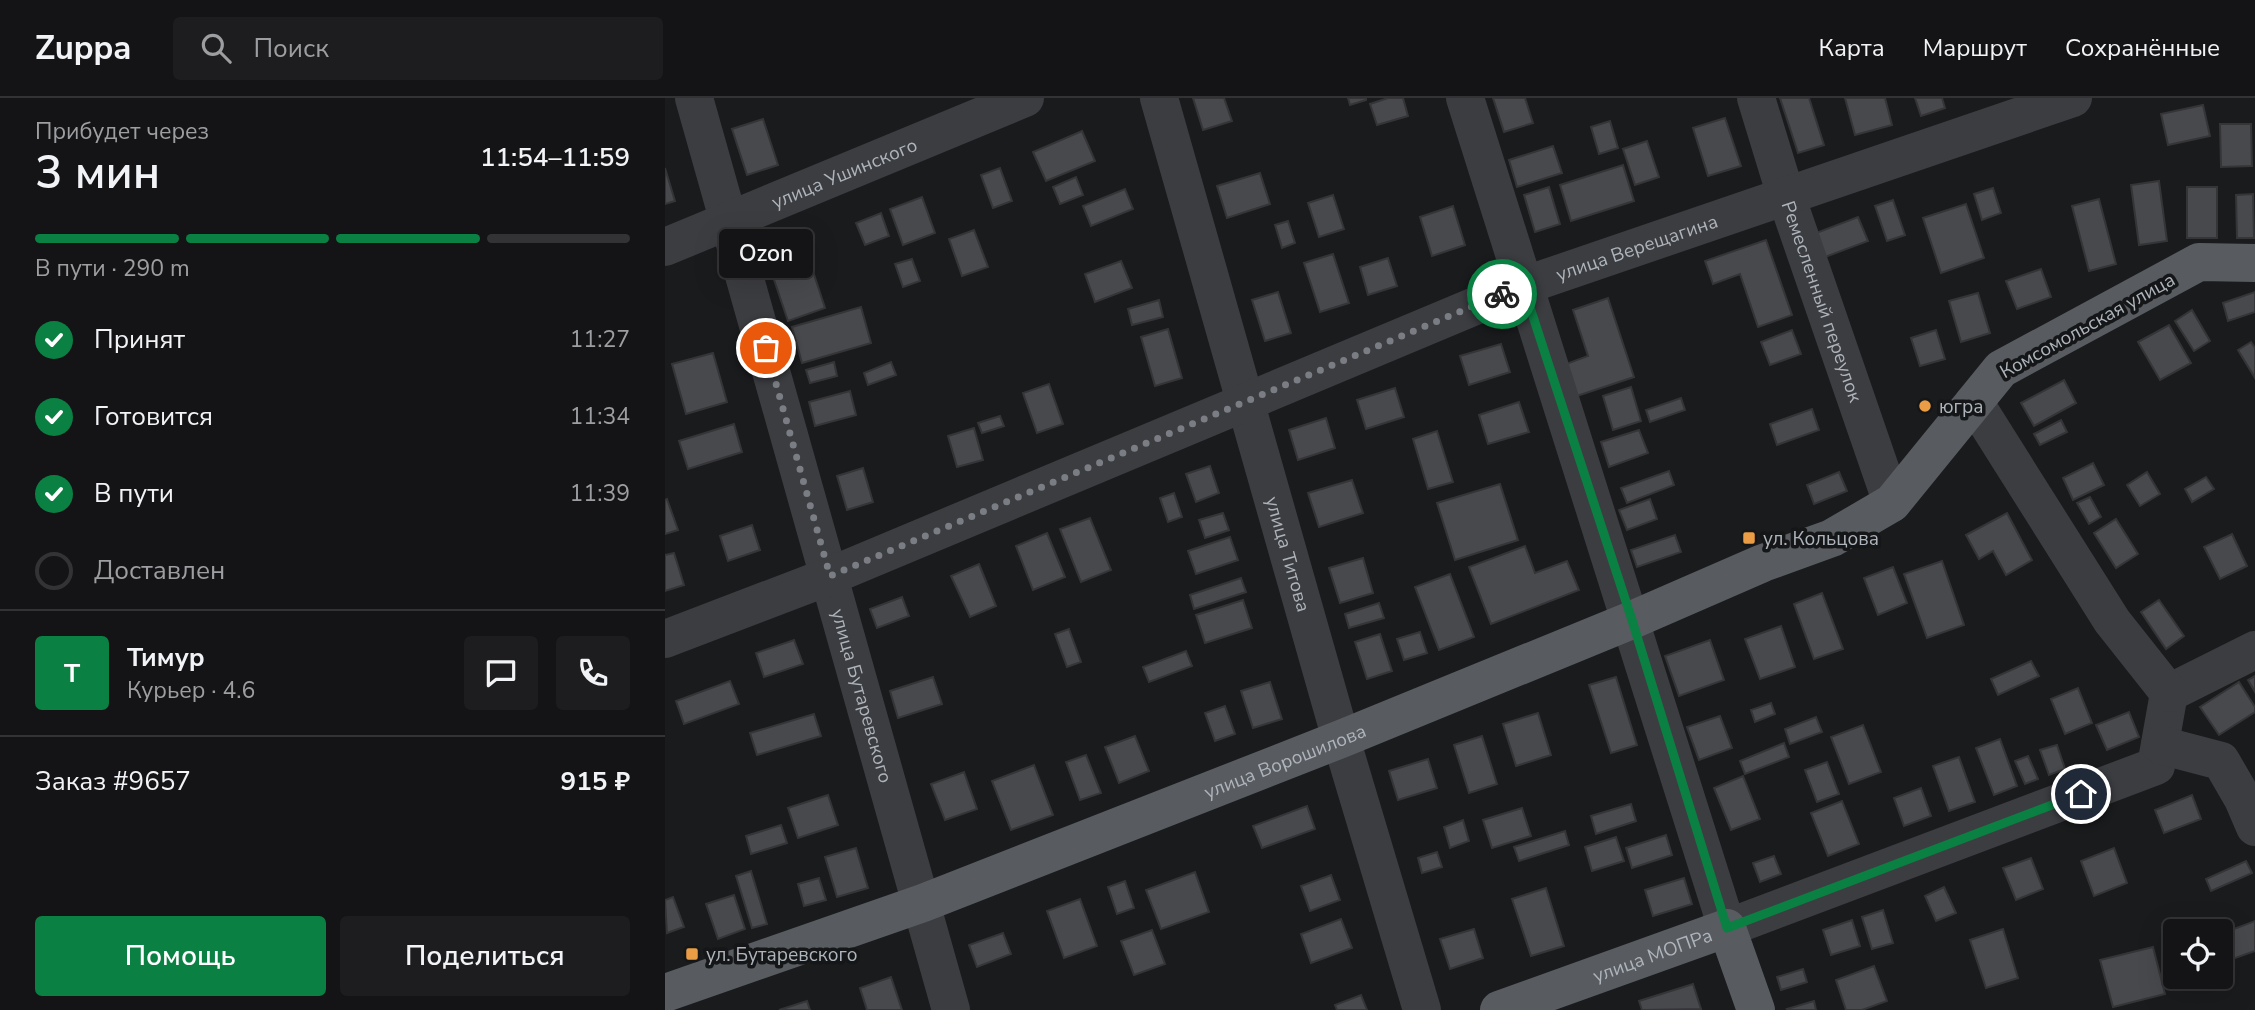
<!DOCTYPE html>
<html lang="ru">
<meta charset="utf-8">
<style>
:root{--surface:#141416;--page:#1d1d1f;--text:#f1f3f6;--muted:#9d9ea1;--line:#333335;--accent:#0b8043}
body{margin:0;font-family:"Nunito Sans",sans-serif;background:var(--page);color:var(--text);height:100vh;display:flex;flex-direction:column;font-size:26px;white-space:nowrap}
*{box-sizing:border-box;margin:0}
p{font-size:23px;color:var(--muted)}
.icon{flex:none;width:38px;height:38px;fill:none;stroke:currentColor;stroke-width:2;stroke-linecap:round;stroke-linejoin:round}
.map{position:relative;flex:1;overflow:hidden}
.side{display:flex;flex-direction:column;background:var(--surface);width:665px}
.side>*{flex:none}
.controls{position:absolute;left:1498px;top:821px;display:grid;gap:14px}
.controls a{display:grid;place-items:center;width:70px;height:70px;border-radius:7px;background:var(--surface);box-shadow:0 7px 28px #0002,0 0 0 2px var(--line);font-size:35px}
.pin{position:absolute;display:grid;place-items:center;width:60px;height:60px;color:#fff;margin:-30px;border:4px solid #fff;border-radius:50%;box-shadow:0 2px 7px #0007}
.courier{position:absolute;display:grid;place-items:center;width:70px;height:70px;margin:-35px;border:5px solid #0b8043;border-radius:50%;background:#fff;color:#222;box-shadow:0 2px 9px #0007}
.bubble{position:absolute;height:49px;border-radius:7px;background:var(--surface);box-shadow:0 7px 28px #0002,0 0 0 2px var(--line);font-size:23px;font-weight:600;line-height:49px;text-align:center}
.head em{font-style:normal;font-weight:600}
.head div{display:flex;flex-direction:column-reverse}
.head{display:flex;align-items:center;justify-content:space-between;height:119px;padding:0 35px}
h1{font-size:46px;font-weight:600;line-height:52px}
.bar{display:grid;grid-template-columns:repeat(4,1fr);gap:10px 7px;align-content:center;height:84px;padding:0 35px}
.bar i{height:9px;border-radius:5px;background:var(--line)}
.bar .on{background:var(--accent)}
.bar p{grid-column:span 4}
.line{display:flex;align-items:center;gap:18px;padding:0 35px;border-top:2px solid var(--line)}
.line div{flex:1}
.round{display:grid;place-items:center;flex:none;width:74px;height:74px;border-radius:7px;background:var(--page)}
ol{padding:0 35px;list-style:none}
li{display:flex;align-items:center;gap:21px;height:77px}
li p{margin-inline-start:auto}
li .icon{padding:7px;border-radius:50%;background:var(--accent);color:#fff;stroke-width:4}
li:last-child{color:var(--muted)}
li i{width:38px;height:38px;border:4px solid var(--line);border-radius:50%}
.button{display:flex;gap:14px;margin-top:auto;padding:14px 35px}
.button a{flex:1;height:80px;border-radius:7px;background:var(--accent);color:#fff;font-size:28px;font-weight:600;line-height:80px;text-align:center}
.button a+a{background:var(--page);color:var(--text)}
header{display:flex;align-items:center;gap:42px;box-sizing:border-box;height:98px;padding:0 35px;background:var(--surface);border-bottom:2px solid var(--line)}
header strong{font-size:33px}
nav{display:flex;gap:38px;margin-inline-start:auto;font-size:24px}
.search{width:490px;height:63px;background:var(--page);display:flex;align-items:center;gap:18px;box-sizing:border-box;padding:0 24px;border-radius:7px;color:var(--muted);font-size:26px}
main{display:flex;flex:1;min-height:0}
.map>svg:first-child{display:block}
</style>
<header>
<strong>Zuppa</strong>
<div class="search"><svg class="icon" aria-label="search" viewBox="0 0 24 24"><circle cx="10" cy="10" r="6"/><path d="M15 15l6 6"/></svg>Поиск</div>
<nav><a>Карта</a><a>Маршрут</a><a>Сохранённые</a></nav>
</header>
<main>
<section class="side">
<div class="head"><div><h1>3 мин</h1><p>Прибудет через</p></div><em>11:54–11:59</em></div>
<div class="bar"><i class="on"></i><i class="on"></i><i class="on"></i><i></i><p>В пути · 290 m</p></div>
<ol>
<li><svg class="icon" aria-label="check" viewBox="0 0 24 24"><path d="M5 12l5 5 9-10"/></svg>Принят<p>11:27</p></li>
<li><svg class="icon" aria-label="check" viewBox="0 0 24 24"><path d="M5 12l5 5 9-10"/></svg>Готовится<p>11:34</p></li>
<li><svg class="icon" aria-label="check" viewBox="0 0 24 24"><path d="M5 12l5 5 9-10"/></svg>В пути<p>11:39</p></li>
<li><i></i>Доставлен</li>
</ol>
<div class="line" style="height:126px"><b class="round" style="background:var(--accent);color:#fff">Т</b><div><b>Тимур</b><p>Курьер · 4.6</p></div><a class="round"><svg class="icon" aria-label="chat" viewBox="0 0 24 24"><path d="M4 5h16v11H9l-5 4z"/></svg></a><a class="round"><svg class="icon" aria-label="phone" viewBox="0 0 24 24"><path d="M5 4h4l2 5-3 2q2 4 5 5l2-3 5 2v4C11 20 4 13 5 4z"/></svg></a></div>
<div class="line" style="height:91px"><div>Заказ #9657</div><b>915 ₽</b></div>
<div class="button"><a>Помощь</a><a>Поделиться</a></div>
</section>
<div class="map">
<svg width="1590" height="912" viewBox="0 0 1590 912">
<rect width="100%" height="100%" fill="#1a1b1d"/>
<g fill="#48494d" stroke="#353538" stroke-width="2">
<polygon points="528,0 559,0 567,23 538,32"/>
<polygon points="683,0 701,0 701,2 685,7"/>
<polygon points="723,0 738,0 743,18 712,27 705,6"/>
<polygon points="828,0 860,0 868,25 839,34"/>
<polygon points="1115,0 1144,0 1159,47 1133,55"/>
<polygon points="1180,0 1220,0 1227,27 1190,37"/>
<polygon points="1250,0 1277,0 1280,10 1256,18"/>
<polygon points="1538,7 1545,38 1503,47 1496,16"/>
<polygon points="1060,20 1076,68 1043,78 1028,30"/>
<polygon points="98,21 113,67 82,77 67,31"/>
<polygon points="945,23 953,50 934,56 926,29"/>
<polygon points="1555,26 1586,26 1587,68 1556,69"/>
<polygon points="417,33 430,63 381,83 368,54"/>
<polygon points="982,43 994,79 970,87 958,51"/>
<polygon points="888,48 897,75 852,89 844,62"/>
<polygon points="958,67 969,103 906,123 895,87"/>
<polygon points="0,70 10,103 0,106"/>
<polygon points="335,70 347,103 328,110 316,77"/>
<polygon points="595,75 605,106 562,120 552,88"/>
<polygon points="411,79 418,97 395,106 388,89"/>
<polygon points="1494,83 1502,143 1474,147 1466,87"/>
<polygon points="884,89 895,126 870,134 859,97"/>
<rect x="1522" y="89" width="30" height="51"/>
<polygon points="1328,90 1336,115 1317,122 1309,96"/>
<polygon points="460,91 468,111 426,128 418,108"/>
<polygon points="1588,96 1589,140 1572,140 1571,97"/>
<polygon points="668,97 679,131 654,139 643,105"/>
<polygon points="257,99 270,135 238,147 225,111"/>
<polygon points="1434,101 1451,166 1424,173 1407,108"/>
<polygon points="1228,102 1240,137 1222,143 1210,108"/>
<polygon points="1301,106 1319,160 1276,175 1258,120"/>
<polygon points="788,108 800,147 767,158 755,119"/>
<polygon points="216,115 224,138 200,147 191,125"/>
<polygon points="1193,119 1203,143 1160,159 1151,135"/>
<polygon points="623,123 630,145 617,150 610,127"/>
<polygon points="309,132 323,169 297,178 284,141"/>
<polygon points="1101,142 1127,217 1093,229 1075,176 1048,186 1040,163"/>
<polygon points="139,146 160,210 123,223 101,158"/>
<polygon points="668,156 684,205 655,214 639,165"/>
<polygon points="723,160 732,188 703,197 695,169"/>
<polygon points="247,161 255,183 238,189 230,166"/>
<polygon points="456,163 467,190 430,204 420,176"/>
<polygon points="1376,171 1386,199 1352,211 1341,183"/>
<polygon points="613,194 626,235 600,243 587,202"/>
<polygon points="1590,194 1590,214 1563,223 1558,205"/>
<polygon points="1313,195 1325,235 1296,244 1284,203"/>
<polygon points="943,200 969,279 912,298 901,266 923,258 908,212"/>
<polygon points="494,202 498,219 467,227 463,211"/>
<polygon points="196,209 206,245 137,265 127,229"/>
<polygon points="1527,212 1545,243 1529,253 1510,223"/>
<polygon points="1504,227 1526,265 1495,282 1473,244"/>
<polygon points="503,231 517,280 490,288 476,239"/>
<polygon points="1127,232 1136,256 1105,267 1096,244"/>
<polygon points="1271,232 1280,261 1255,268 1246,240"/>
<polygon points="1586,244 1590,250 1590,280 1573,252"/>
<polygon points="836,246 845,274 804,287 795,258"/>
<polygon points="48,255 62,304 21,316 7,266"/>
<polygon points="169,264 172,278 145,285 141,272"/>
<polygon points="226,264 231,277 203,287 199,275"/>
<polygon points="1399,282 1411,305 1369,328 1356,305"/>
<polygon points="384,286 398,326 372,335 358,295"/>
<polygon points="966,289 976,323 948,332 938,298"/>
<polygon points="730,290 739,319 701,331 692,302"/>
<polygon points="185,293 191,317 150,328 144,304"/>
<polygon points="1016,300 1020,312 985,324 981,312"/>
<polygon points="854,304 864,334 823,346 814,317"/>
<polygon points="1147,311 1154,332 1112,347 1105,326"/>
<polygon points="335,318 339,328 317,335 313,325"/>
<polygon points="661,320 670,350 633,362 624,332"/>
<polygon points="1396,322 1402,334 1375,347 1369,336"/>
<polygon points="69,326 77,354 23,371 14,343"/>
<polygon points="309,330 318,362 292,369 283,338"/>
<polygon points="974,332 983,355 944,369 936,344"/>
<polygon points="772,333 788,384 763,391 748,341"/>
<polygon points="1428,365 1439,387 1408,402 1398,380"/>
<polygon points="545,368 554,395 531,404 521,376"/>
<polygon points="198,370 208,404 182,412 172,378"/>
<polygon points="1004,373 1009,387 962,405 956,390"/>
<polygon points="1174,374 1182,393 1149,406 1142,387"/>
<polygon points="1482,374 1495,396 1475,408 1462,387"/>
<polygon points="1541,379 1549,391 1527,404 1520,391"/>
<polygon points="687,382 698,415 654,429 643,395"/>
<polygon points="835,386 853,442 790,462 772,405"/>
<polygon points="509,395 517,419 503,424 495,400"/>
<polygon points="1425,399 1436,419 1424,426 1412,405"/>
<polygon points="2,401 13,432 0,436 0,402"/>
<polygon points="985,401 992,421 962,432 954,412"/>
<polygon points="558,415 564,432 540,440 534,422"/>
<polygon points="1342,415 1367,462 1341,477 1328,453 1314,461 1301,437"/>
<polygon points="425,420 446,472 416,484 395,431"/>
<polygon points="1451,421 1473,456 1451,470 1429,435"/>
<polygon points="87,427 95,452 63,463 55,438"/>
<polygon points="382,435 400,479 368,492 351,448"/>
<polygon points="1567,436 1582,468 1555,481 1539,449"/>
<polygon points="1010,437 1016,454 972,469 966,452"/>
<polygon points="565,439 573,462 531,476 523,453"/>
<polygon points="860,448 870,475 902,463 914,492 826,526 804,469"/>
<polygon points="9,455 19,487 0,493 0,457"/>
<polygon points="698,460 708,495 675,505 664,470"/>
<polygon points="1277,463 1299,527 1262,540 1239,476"/>
<polygon points="314,466 331,508 305,519 286,478"/>
<polygon points="1228,469 1242,505 1213,517 1199,480"/>
<polygon points="785,476 809,539 774,552 750,489"/>
<polygon points="576,480 581,494 529,511 525,497"/>
<polygon points="1157,495 1178,551 1149,561 1129,506"/>
<polygon points="237,499 244,518 212,530 205,511"/>
<polygon points="578,502 587,530 540,545 531,517"/>
<polygon points="1494,502 1519,538 1501,551 1476,514"/>
<polygon points="714,505 719,520 684,530 680,516"/>
<polygon points="1116,528 1130,569 1095,581 1080,541"/>
<polygon points="404,531 416,564 402,569 390,536"/>
<polygon points="755,534 762,555 739,562 732,541"/>
<polygon points="715,536 727,573 702,581 690,544"/>
<polygon points="129,542 138,566 99,579 91,555"/>
<polygon points="1045,542 1059,582 1014,598 1000,558"/>
<polygon points="521,553 527,568 484,584 478,569"/>
<polygon points="1366,563 1374,578 1333,597 1326,581"/>
<polygon points="1590,578 1590,594 1583,582"/>
<polygon points="268,579 277,606 233,620 225,593"/>
<polygon points="951,579 972,647 946,655 924,587"/>
<polygon points="65,583 74,606 19,626 11,603"/>
<polygon points="605,584 617,621 588,630 576,593"/>
<polygon points="1574,584 1590,609 1590,614 1554,637 1535,609"/>
<polygon points="1413,590 1427,625 1400,636 1386,601"/>
<polygon points="1106,605 1110,616 1090,624 1086,612"/>
<polygon points="560,608 570,636 550,643 540,615"/>
<polygon points="1464,614 1474,639 1442,652 1431,627"/>
<polygon points="873,615 886,657 851,668 838,626"/>
<polygon points="149,616 156,638 92,657 85,635"/>
<polygon points="1055,618 1067,650 1034,662 1022,629"/>
<polygon points="1151,619 1157,634 1125,646 1120,631"/>
<polygon points="1198,627 1216,674 1184,686 1166,639"/>
<polygon points="470,638 484,673 454,685 440,649"/>
<polygon points="817,638 832,686 804,695 789,647"/>
<polygon points="1335,641 1352,688 1329,697 1311,650"/>
<polygon points="1119,645 1124,659 1080,676 1075,663"/>
<polygon points="1392,647 1400,671 1384,677 1375,652"/>
<polygon points="421,657 436,695 415,702 401,664"/>
<polygon points="1363,658 1373,681 1360,686 1350,663"/>
<polygon points="1294,659 1310,704 1284,713 1268,668"/>
<polygon points="763,661 772,690 733,702 724,673"/>
<polygon points="1162,664 1174,696 1152,704 1140,672"/>
<polygon points="369,667 388,717 346,732 327,683"/>
<polygon points="299,674 312,711 280,722 266,686"/>
<polygon points="1078,678 1095,721 1066,732 1049,690"/>
<polygon points="1256,690 1266,718 1239,728 1229,700"/>
<polygon points="163,697 173,727 133,740 123,710"/>
<polygon points="1527,697 1536,721 1499,735 1490,712"/>
<polygon points="1177,703 1194,746 1163,758 1146,715"/>
<polygon points="966,706 971,723 931,736 926,718"/>
<polygon points="642,708 650,731 597,750 588,728"/>
<polygon points="857,710 866,738 827,750 818,722"/>
<polygon points="798,722 804,743 785,750 779,729"/>
<polygon points="116,727 122,745 86,756 81,738"/>
<polygon points="900,733 904,747 854,763 849,749"/>
<polygon points="1001,737 1007,757 967,770 961,750"/>
<polygon points="951,739 959,763 927,773 920,749"/>
<polygon points="191,750 203,790 172,799 160,759"/>
<polygon points="1449,750 1462,785 1429,798 1416,763"/>
<polygon points="772,754 777,769 757,775 753,760"/>
<polygon points="1109,758 1116,776 1095,784 1088,765"/>
<polygon points="1366,760 1378,791 1351,802 1338,770"/>
<polygon points="1581,763 1587,775 1546,793 1541,781"/>
<polygon points="86,773 102,826 87,830 71,778"/>
<polygon points="530,774 544,814 496,831 481,792"/>
<polygon points="666,777 675,802 645,813 636,788"/>
<polygon points="154,780 161,802 139,808 133,786"/>
<polygon points="1019,780 1027,806 988,818 980,792"/>
<polygon points="460,783 469,810 452,816 443,789"/>
<polygon points="1279,789 1291,815 1271,823 1260,798"/>
<polygon points="881,790 899,848 866,858 847,801"/>
<polygon points="69,797 80,831 53,841 41,806"/>
<polygon points="8,799 19,829 2,835 0,802"/>
<polygon points="415,801 432,848 399,860 382,813"/>
<polygon points="1218,812 1228,845 1207,851 1197,819"/>
<polygon points="676,821 687,850 646,865 636,836"/>
<polygon points="1187,822 1195,848 1166,857 1158,832"/>
<polygon points="1590,823 1590,853 1562,863 1556,836"/>
<polygon points="809,831 818,860 785,871 775,841"/>
<polygon points="1338,831 1353,880 1321,890 1305,842"/>
<polygon points="487,832 500,866 469,877 456,843"/>
<polygon points="338,835 346,856 312,869 304,847"/>
<polygon points="1488,849 1500,896 1448,909 1435,862"/>
<polygon points="1209,868 1222,903 1197,912 1181,912 1171,882"/>
<polygon points="1138,871 1142,884 1116,892 1112,879"/>
<polygon points="226,879 237,912 202,912 195,890"/>
<polygon points="1028,886 1036,911 977,912 974,903"/>
<polygon points="696,897 702,912 672,912 670,907"/>
<polygon points="142,903 145,912 114,912"/>
<polygon points="1149,903 1151,912 1123,912 1122,911"/>
</g>
<g fill="none" stroke-linecap="round" stroke-linejoin="round">
<g stroke="#3c3d41" stroke-width="38">
<path id="s1" d="M29 0 286 912"/>
<path id="s2" d="M494 0 676 641 757 912"/>
<polyline points="800,0 1062,830 1491,668 1504,595 1590,552"/>
<path id="s3" d="M1091 0 1121 98 1227 405"/>
<path id="s4" d="M0 149 360 0"/>
<polyline points="1309,304 1447,523 1504,595"/>
<path id="s5" d="M0 541 165 478 858 188 1408 0"/>
<polyline points="1495,647 1556,663 1578,701 1590,729"/>
</g>
<g stroke="#585b60" stroke-width="38">
<path id="s6" d="M0 895 258 805 676 641 967 522 1098 465 1167 440 1227 405 1336 271 1534 164 1590 165"/>
<path id="s7" d="M834 912 1062 830 1091 912"/>
</g>
</g>
<g fill="none" stroke-linecap="round" stroke-linejoin="round">
<polyline stroke="#7a7e84" stroke-width="7" stroke-dasharray="0 12.6" points="101,250 165,478 837,196"/>
<polyline stroke="#0b8043" stroke-width="9" points="837,196 858,188 967,522 1062,830 1416,696"/>
</g>
<g fill="#ea9d45" stroke="#151618" stroke-width="2.5">
<circle cx="1260" cy="308" r="7"/>
<rect x="1077" y="433" width="14" height="14" rx="3.5"/>
<rect x="20" y="849" width="14" height="14" rx="3.5"/>
</g>
<g text-anchor="middle" stroke-width="7" stroke-linejoin="round" paint-order="stroke">
<g font-size="19" fill="#aeb4bb" stroke="#151618">
<text dy="7" stroke="none"><textPath href="#s4" startOffset="194">улица Ушинского</textPath></text>
<text dy="7" stroke="none"><textPath href="#s5" startOffset="1048">улица Верещагина</textPath></text>
<text dy="7" stroke="none"><textPath href="#s3" startOffset="214">Ремесленный переулок</textPath></text>
<text transform="translate(1422 227) rotate(-29)" y="7">Комсомольская улица</text>
<text dy="7" stroke="none"><textPath href="#s2" startOffset="474">улица Титова</textPath></text>
<text dy="7" stroke="none"><textPath href="#s1" startOffset="621">улица Бутаревского</textPath></text>
<text dy="7" stroke="none"><textPath href="#s6" startOffset="662">улица Ворошилова</textPath></text>
<text dy="7" stroke="none"><textPath href="#s7" startOffset="163">улица МОПРа</textPath></text>
</g>
<g font-size="19" fill="#aeb4bb" stroke="#151618" text-anchor="start">
<text x="1274" y="315">югра</text>
<text x="1098" y="447">ул. Кольцова</text>
<text x="41" y="863">ул. Бутаревского</text>
</g>
</g>
</svg>
<div class="controls">
<a><svg class="icon" aria-label="locate" viewBox="0 0 24 24"><circle cx="12" cy="12" r="6"/><path d="M12 2v4M12 18v4M2 12h4M18 12h4"/></svg></a>
</div>
<div class="pin" style="left:101px;top:250px;background:#ea580c"><svg class="icon" aria-label="bag" viewBox="0 0 24 24"><path d="M5 8h14l-1 12H6zM9 8a3 3 0 0 1 6 0"/></svg></div>
<div class="pin" style="left:1416px;top:696px;background:#1f2937"><svg class="icon" aria-label="home" viewBox="0 0 24 24"><path d="M3 11l9-7 9 7M6 9v11h12V9"/></svg></div>
<div class="courier" style="left:837px;top:196px"><svg class="icon" aria-label="bike" viewBox="0 0 24 24"><circle cx="6" cy="16" r="4"/><circle cx="18" cy="16" r="4"/><path d="M6 16l4-8h5l3 8M10 8l3 8H6M13 5h3"/></svg></div>
<div class="bubble" style="left:54px;top:131px;width:94px">Ozon</div>
</div>
</main>
